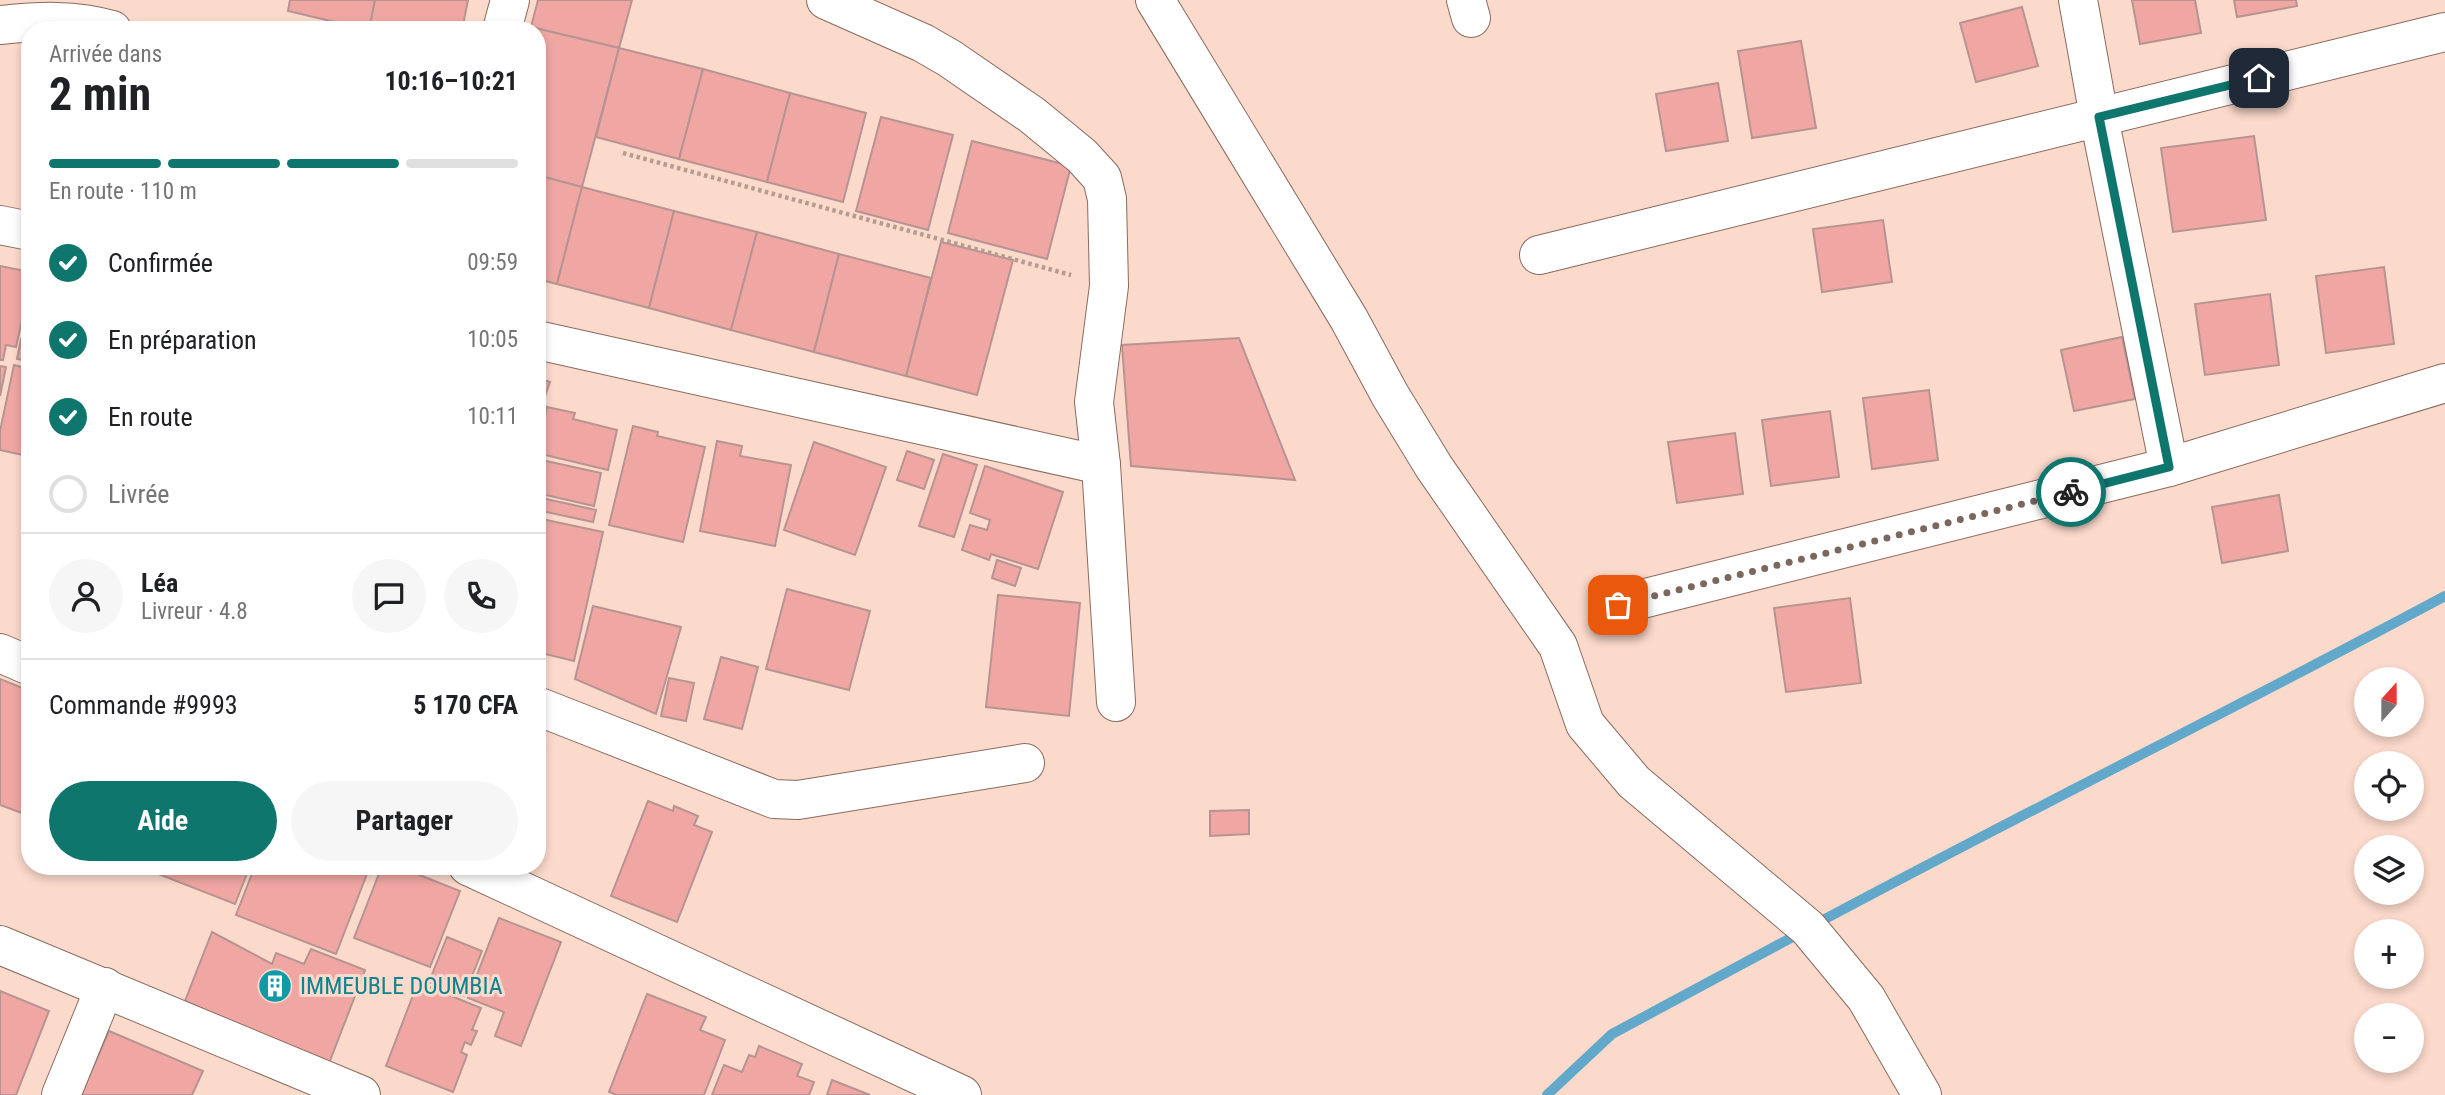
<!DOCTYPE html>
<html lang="fr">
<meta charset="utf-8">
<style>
:root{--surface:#fff;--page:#f6f6f6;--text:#202124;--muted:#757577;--line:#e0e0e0;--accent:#0f766e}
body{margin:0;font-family:"Roboto Condensed",sans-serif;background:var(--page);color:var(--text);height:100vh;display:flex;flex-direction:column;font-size:26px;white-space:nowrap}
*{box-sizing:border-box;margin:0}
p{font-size:23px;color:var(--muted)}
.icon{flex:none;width:38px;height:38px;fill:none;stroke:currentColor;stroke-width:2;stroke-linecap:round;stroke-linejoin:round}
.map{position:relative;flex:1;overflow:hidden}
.drawer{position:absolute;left:21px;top:21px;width:525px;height:854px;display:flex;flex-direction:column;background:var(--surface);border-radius:28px;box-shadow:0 4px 10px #0003}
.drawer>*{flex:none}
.needle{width:46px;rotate:21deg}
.fabs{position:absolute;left:2354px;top:667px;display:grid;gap:14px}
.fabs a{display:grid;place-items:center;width:70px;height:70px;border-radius:50%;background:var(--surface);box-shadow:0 4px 10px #0003;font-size:35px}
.pin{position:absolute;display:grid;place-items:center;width:60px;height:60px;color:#fff;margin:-30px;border-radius:14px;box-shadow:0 4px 10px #0006}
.courier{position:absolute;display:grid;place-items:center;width:70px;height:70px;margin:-35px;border:5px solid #0f766e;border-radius:50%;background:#fff;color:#222;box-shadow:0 2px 9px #0007}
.overview em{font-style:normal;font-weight:700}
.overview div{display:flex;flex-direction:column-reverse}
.overview{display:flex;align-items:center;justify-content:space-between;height:119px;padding:0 28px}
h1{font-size:46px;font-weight:700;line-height:52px}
.bar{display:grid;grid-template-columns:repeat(4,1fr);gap:10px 7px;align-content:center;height:84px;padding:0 28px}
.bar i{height:9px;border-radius:5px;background:var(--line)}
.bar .selected{background:var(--accent)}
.bar p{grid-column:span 4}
.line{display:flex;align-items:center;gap:18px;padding:0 28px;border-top:2px solid var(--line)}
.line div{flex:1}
.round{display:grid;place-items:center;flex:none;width:74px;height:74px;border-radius:37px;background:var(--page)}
ol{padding:0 28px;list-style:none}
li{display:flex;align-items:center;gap:21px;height:77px}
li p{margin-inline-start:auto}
li .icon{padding:7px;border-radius:50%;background:var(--accent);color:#fff;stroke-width:4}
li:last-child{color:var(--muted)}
li i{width:38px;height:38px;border:4px solid var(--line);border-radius:50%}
.action{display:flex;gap:14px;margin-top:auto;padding:14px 28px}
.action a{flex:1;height:80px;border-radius:42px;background:var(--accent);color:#fff;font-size:28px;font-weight:700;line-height:80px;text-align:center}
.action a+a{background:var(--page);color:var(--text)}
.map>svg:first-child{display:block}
</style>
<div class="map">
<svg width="2445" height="1095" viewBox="0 0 2445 1095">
<rect width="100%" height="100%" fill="#fbd9cb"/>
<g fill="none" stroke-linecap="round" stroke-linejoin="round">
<g stroke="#62a8ca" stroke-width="10">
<path d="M1814 925C2023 813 2236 708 2445 596"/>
<polyline points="1547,1095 1612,1034 1800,933"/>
</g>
</g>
<g fill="#f0a7a3" stroke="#b79491" stroke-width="2">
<polygon points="290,0 375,0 369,30 288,11"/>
<polygon points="375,0 468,0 462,30 369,30"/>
<polygon points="538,0 632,0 619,48 531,27"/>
<polygon points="2132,0 2195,0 2201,33 2140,44"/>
<polygon points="2234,0 2296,0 2297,6 2237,17"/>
<polygon points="2022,7 2038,66 1976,82 1960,23"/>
<polygon points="531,27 619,48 582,187 537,175 537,30 530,30"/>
<polygon points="1801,41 1816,128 1752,138 1738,51"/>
<polygon points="619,48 703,69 679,159 596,137"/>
<polygon points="703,69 790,93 767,182 679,159"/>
<polygon points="1718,83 1728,141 1666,151 1656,94"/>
<polygon points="790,93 866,113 843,202 767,182"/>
<polygon points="881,117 953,135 928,230 856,211"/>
<polygon points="2254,136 2266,220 2173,232 2161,148"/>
<polygon points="972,141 1071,166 1047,259 948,233"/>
<polygon points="537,175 582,187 557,284 537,279"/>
<polygon points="582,187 674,211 649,308 557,284"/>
<polygon points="674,211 757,232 731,330 649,308"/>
<polygon points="1883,220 1892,282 1822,292 1813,229"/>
<polygon points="757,232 839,254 814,352 731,330"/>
<polygon points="941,242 1013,260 977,395 906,376"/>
<polygon points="839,254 931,278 906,376 814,352"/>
<polygon points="0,266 30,272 30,284 16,347 6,345 3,360 0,360"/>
<polygon points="2384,267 2394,344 2326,353 2316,276"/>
<polygon points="2270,294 2279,365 2205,375 2195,304"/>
<polygon points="2122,337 2135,399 2074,411 2061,350"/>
<polygon points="1239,338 1295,480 1131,466 1122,345"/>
<polygon points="21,339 30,341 30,361 17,359"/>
<polygon points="14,365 30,369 30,420 23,455 0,450 0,431"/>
<polygon points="0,366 6,367 0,396"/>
<polygon points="537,378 550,382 537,419"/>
<polygon points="1929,390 1938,460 1872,469 1863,398"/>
<polygon points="547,407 575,413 573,419 617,430 608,470 537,453"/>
<polygon points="1830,411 1839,477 1771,486 1762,420"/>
<polygon points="633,426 658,432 657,436 705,447 683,542 609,525"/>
<polygon points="1735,433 1743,494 1677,503 1668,442"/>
<polygon points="717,441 742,446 740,456 791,465 775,546 700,531"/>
<polygon points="814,442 886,467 855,555 784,530"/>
<polygon points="907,451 934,460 924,489 897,480"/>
<polygon points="943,454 977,465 954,537 919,526"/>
<polygon points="537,459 601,473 594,506 537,493"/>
<polygon points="985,466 1063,492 1038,569 991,554 989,560 962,550 970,525 987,530 990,520 970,513"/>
<polygon points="2279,495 2288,551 2222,563 2212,507"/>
<polygon points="537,497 596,510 593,522 537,510"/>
<polygon points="537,518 603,532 574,661 537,652"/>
<polygon points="997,560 1021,568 1015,586 992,578"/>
<polygon points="787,589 870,611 849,690 766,669"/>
<polygon points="998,595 1080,603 1069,716 986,707"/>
<polygon points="1850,598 1861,683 1786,692 1774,608"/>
<polygon points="593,606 681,627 656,714 575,679"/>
<polygon points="721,657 758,667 742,729 704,719"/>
<polygon points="669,678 694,683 686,721 661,716"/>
<polygon points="0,679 30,691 30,816 0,805"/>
<polygon points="537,745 545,748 537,767"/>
<polygon points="648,801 673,811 674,806 698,816 694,825 712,832 677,922 611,896"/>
<polygon points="1249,810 1249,834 1210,836 1210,811"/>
<polygon points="144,866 250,866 235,904 143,868"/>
<polygon points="255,866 370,866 336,954 236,915"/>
<polygon points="382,866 397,866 460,891 430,967 354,938"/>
<polygon points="499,918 561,942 521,1046 495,1036 504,1012 468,998"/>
<polygon points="212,932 272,964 276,953 304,964 311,949 365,970 328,1066 185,1001"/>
<polygon points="447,937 482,951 464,996 429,982"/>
<polygon points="429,987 481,1008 472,1030 477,1031 471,1045 465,1042 461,1052 467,1055 453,1092 386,1066 415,990 426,994"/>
<polygon points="0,991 49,1011 16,1095 0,1095"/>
<polygon points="647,994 706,1017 700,1030 725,1040 704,1095 617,1095 609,1092"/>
<polygon points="109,1031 203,1071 192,1095 81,1095"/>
<polygon points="759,1046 802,1064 797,1076 814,1082 809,1095 712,1095 724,1065 742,1072 749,1055 755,1057"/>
<polygon points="832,1080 870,1095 827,1095"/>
</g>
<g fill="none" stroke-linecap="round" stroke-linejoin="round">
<g stroke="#896b5f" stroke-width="40">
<g id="minor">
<polyline points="826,0 923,43 949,58 1032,115 1082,156 1102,178 1107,199 1109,286 1094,402 1101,465 1116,702"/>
<polyline points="1155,0 1349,319 1390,395 1434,467 1558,646 1585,724 1634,782 1808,928 1866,998 1922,1095"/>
<polyline points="1466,0 1471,18"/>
<polyline points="2078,0 2099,117 2169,467"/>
<path d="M0 25C39 21 75 19 112 30"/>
<polyline points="502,30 510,0"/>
<polyline points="0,225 30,231"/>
<polyline points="1539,255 2445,32"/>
<polyline points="537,340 1101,465"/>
<polyline points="1618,605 2169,467 2445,383"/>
<polyline points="0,653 30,666"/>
<polyline points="537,706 774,799 798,800 1025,763"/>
<polyline points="468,866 962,1095"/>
<polyline points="0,945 361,1095"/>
<polyline points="61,1095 105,987"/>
</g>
</g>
<polyline stroke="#b59b90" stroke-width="4.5" stroke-dasharray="3.5 3.5" stroke-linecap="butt" points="623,153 1071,275"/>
<use href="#minor" stroke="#fff" stroke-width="38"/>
</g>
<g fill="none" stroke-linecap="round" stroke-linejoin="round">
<polyline stroke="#7b675e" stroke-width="7" stroke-dasharray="0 12.6" points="1618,605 2071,492"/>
<polyline stroke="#0f766e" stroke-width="9" points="2071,492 2169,467 2099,117 2259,78"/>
</g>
<defs>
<g id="building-disc" transform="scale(1.75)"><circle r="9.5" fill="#0f9aa8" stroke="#fbd9cb"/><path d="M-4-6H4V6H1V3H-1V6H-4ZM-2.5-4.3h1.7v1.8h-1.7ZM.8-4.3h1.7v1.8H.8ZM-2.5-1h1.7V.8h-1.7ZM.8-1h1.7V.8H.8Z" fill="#fff"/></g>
</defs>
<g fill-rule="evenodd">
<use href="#building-disc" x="275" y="986"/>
</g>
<g text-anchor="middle" stroke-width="6" stroke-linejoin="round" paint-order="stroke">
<g font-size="24" fill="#0d838f" stroke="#fbd9cb" text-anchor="start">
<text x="300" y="994">IMMEUBLE DOUMBIA</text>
</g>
</g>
</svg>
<div class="fabs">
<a><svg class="needle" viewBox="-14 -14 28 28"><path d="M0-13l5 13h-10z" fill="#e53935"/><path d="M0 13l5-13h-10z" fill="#757577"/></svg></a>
<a><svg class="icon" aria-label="locate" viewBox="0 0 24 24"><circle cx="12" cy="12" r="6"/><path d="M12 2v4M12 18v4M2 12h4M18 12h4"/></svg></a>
<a><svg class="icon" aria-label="layers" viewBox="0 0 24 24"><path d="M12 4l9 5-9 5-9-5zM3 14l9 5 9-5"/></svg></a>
<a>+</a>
<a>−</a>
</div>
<div class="pin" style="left:1618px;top:605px;background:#ea580c"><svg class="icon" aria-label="bag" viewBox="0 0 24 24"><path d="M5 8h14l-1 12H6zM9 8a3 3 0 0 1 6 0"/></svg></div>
<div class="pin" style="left:2259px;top:78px;background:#1f2937"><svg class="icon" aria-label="home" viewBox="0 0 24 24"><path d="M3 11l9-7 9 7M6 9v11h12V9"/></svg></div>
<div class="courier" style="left:2071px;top:492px"><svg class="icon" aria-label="bike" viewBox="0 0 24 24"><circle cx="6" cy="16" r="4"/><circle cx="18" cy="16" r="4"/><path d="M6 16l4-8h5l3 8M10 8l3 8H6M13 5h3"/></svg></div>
<section class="drawer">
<div class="overview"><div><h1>2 min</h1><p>Arrivée dans</p></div><em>10:16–10:21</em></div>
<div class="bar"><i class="selected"></i><i class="selected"></i><i class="selected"></i><i></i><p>En route · 110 m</p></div>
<ol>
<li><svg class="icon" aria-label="check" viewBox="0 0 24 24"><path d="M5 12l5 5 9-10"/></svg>Confirmée<p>09:59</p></li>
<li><svg class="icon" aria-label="check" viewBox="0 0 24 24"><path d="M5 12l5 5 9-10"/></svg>En préparation<p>10:05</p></li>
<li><svg class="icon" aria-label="check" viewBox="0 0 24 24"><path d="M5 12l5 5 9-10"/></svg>En route<p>10:11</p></li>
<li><i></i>Livrée</li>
</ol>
<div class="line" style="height:126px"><a class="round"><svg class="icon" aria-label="person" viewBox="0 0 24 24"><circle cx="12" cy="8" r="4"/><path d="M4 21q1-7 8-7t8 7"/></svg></a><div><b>Léa</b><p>Livreur · 4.8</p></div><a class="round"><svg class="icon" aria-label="chat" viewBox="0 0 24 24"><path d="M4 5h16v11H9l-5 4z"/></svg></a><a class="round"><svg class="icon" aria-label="phone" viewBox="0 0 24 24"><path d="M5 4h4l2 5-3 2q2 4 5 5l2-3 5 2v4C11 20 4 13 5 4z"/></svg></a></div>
<div class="line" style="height:91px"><div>Commande #9993</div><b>5 170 CFA</b></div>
<div class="action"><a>Aide</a><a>Partager</a></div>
</section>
</div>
